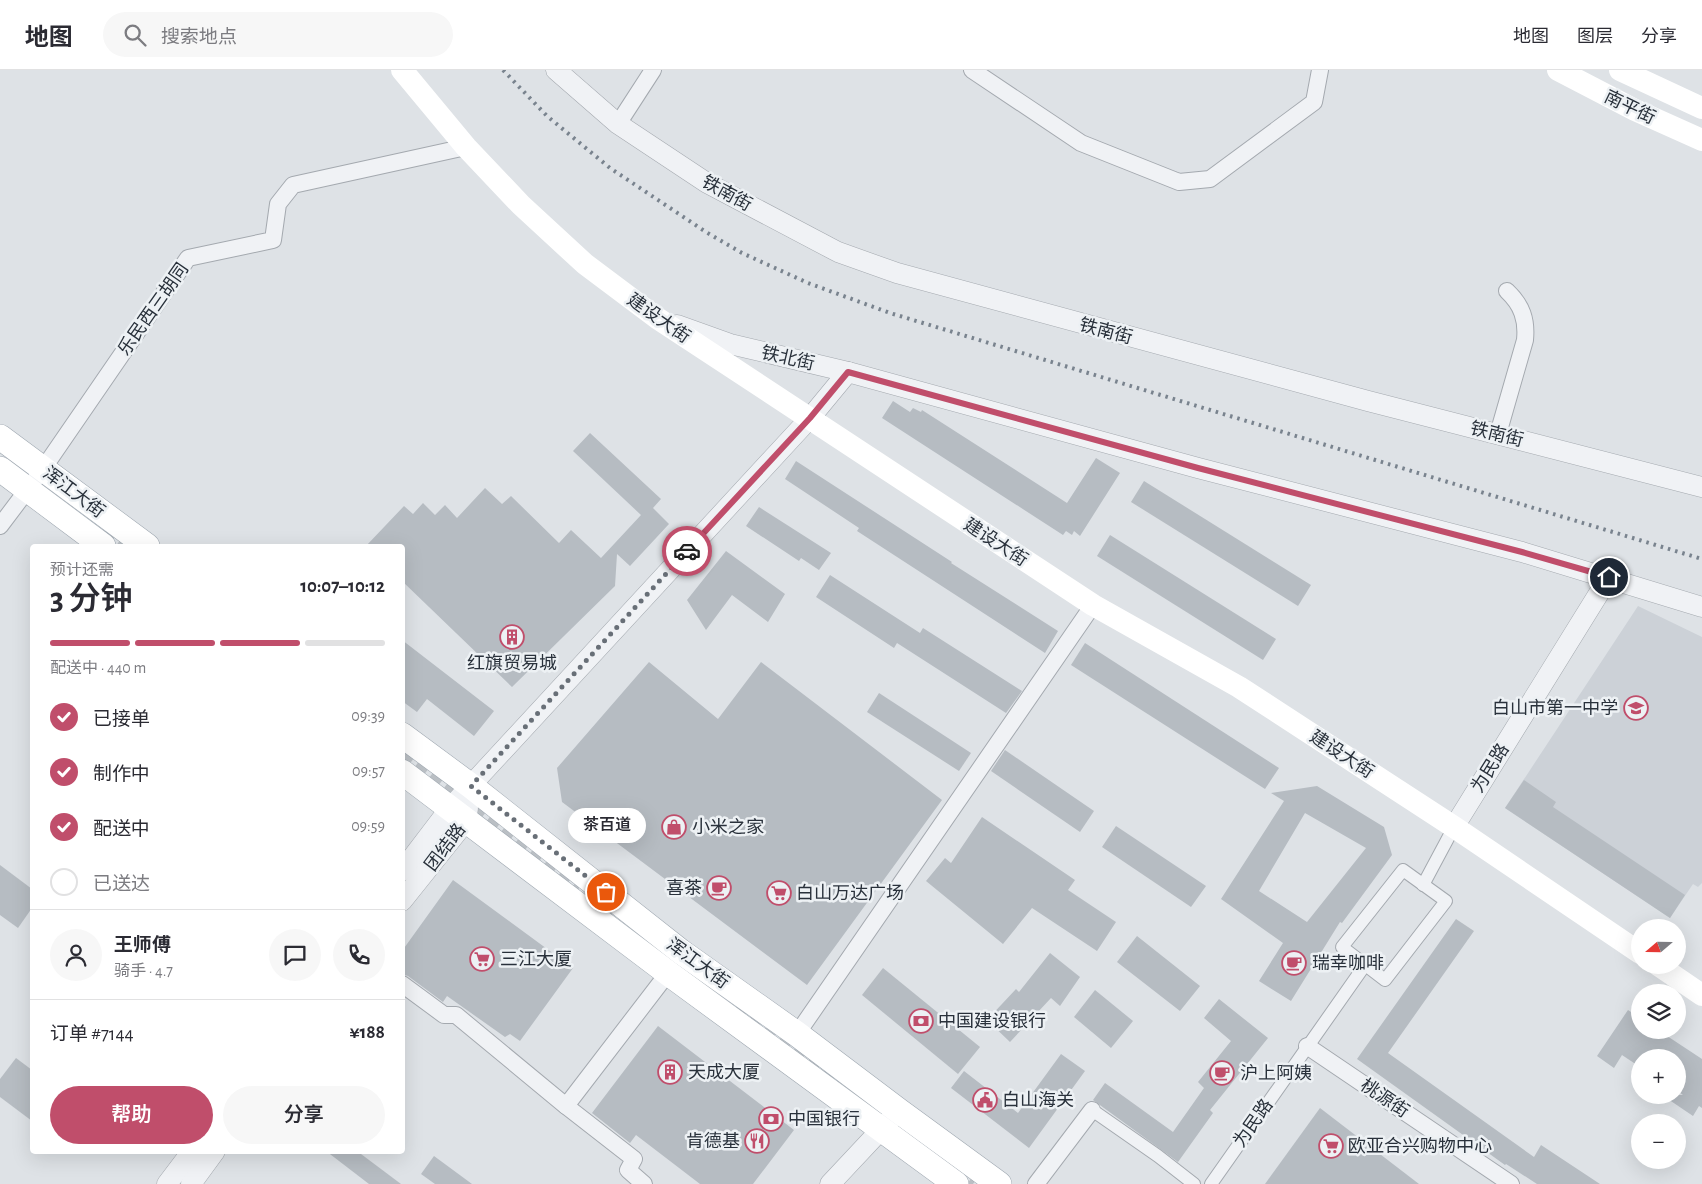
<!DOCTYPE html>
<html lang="zh">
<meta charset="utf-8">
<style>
:root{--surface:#fff;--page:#f7f7f7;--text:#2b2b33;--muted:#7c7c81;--line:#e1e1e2;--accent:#c04e6b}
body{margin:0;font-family:"Alegreya Sans","Noto Sans SC",sans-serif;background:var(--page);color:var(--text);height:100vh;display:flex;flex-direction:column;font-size:19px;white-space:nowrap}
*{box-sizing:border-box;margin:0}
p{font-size:16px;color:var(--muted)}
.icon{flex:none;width:28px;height:28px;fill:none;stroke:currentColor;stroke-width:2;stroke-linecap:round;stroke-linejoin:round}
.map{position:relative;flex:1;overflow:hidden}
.panel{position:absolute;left:30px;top:474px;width:375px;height:610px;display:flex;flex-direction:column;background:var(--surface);border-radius:5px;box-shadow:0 5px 20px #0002}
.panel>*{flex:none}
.needle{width:32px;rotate:250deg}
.fabs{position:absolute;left:1631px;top:849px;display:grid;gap:10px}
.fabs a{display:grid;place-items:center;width:55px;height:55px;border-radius:50%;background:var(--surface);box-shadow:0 5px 20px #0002;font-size:25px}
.pin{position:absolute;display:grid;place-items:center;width:42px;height:42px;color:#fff;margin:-21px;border:2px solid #fff;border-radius:50%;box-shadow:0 1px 5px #0007}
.courier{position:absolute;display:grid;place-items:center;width:50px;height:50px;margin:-25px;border:4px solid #c04e6b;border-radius:50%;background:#fff;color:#222;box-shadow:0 1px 6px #0007}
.bubble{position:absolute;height:35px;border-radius:18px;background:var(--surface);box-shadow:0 5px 20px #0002;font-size:16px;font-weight:600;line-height:35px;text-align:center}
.head em{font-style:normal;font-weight:600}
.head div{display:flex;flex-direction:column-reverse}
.head{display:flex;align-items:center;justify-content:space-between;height:85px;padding:0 20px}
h1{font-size:32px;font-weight:600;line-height:38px}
.bar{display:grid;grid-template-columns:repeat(4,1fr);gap:8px 5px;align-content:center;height:60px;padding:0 20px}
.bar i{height:6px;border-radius:4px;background:var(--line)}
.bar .current{background:var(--accent)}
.bar p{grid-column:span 4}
.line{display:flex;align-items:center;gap:12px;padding:0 20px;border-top:1px solid var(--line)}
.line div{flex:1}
.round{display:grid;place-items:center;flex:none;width:52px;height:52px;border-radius:26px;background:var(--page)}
ol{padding:0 20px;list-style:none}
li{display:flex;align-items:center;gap:15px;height:55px}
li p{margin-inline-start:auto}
li .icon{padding:5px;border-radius:50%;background:var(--accent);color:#fff;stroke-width:4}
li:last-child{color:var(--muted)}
li i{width:28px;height:28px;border:2px solid var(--line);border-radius:50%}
.button{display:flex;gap:10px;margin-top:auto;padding:10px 20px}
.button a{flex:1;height:58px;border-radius:30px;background:var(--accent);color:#fff;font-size:20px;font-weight:600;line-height:58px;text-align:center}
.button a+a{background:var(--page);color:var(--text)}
header{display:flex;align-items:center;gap:30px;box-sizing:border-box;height:70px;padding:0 25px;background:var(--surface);border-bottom:1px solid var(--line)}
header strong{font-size:24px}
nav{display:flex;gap:28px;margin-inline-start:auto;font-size:18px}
.search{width:350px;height:45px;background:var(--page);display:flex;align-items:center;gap:12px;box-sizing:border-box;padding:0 18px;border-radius:28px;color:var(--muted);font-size:19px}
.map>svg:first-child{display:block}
</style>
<header>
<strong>地图</strong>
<div class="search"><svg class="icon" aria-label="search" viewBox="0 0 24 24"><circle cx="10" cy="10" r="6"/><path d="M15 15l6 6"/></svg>搜索地点</div>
<nav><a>地图</a><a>图层</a><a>分享</a></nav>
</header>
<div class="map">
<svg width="1702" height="1114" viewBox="0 0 1702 1114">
<rect width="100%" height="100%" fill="#dee2e6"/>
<polygon fill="#ccd1d7" points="1638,536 1702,567 1702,813 1698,817 1693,814 1670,848 1505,738"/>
<g fill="#b6bcc2" fill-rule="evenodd">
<polygon points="893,331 910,342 913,338 921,342 922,340 1067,433 1096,388 1120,403 1080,466 1074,461 1072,465 1066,461 1063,465 882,348"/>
<polygon points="590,363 661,429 653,438 669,454 630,496 617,484 615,516 512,617 402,511 402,476 366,476 404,436 413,444 423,433 435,445 445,435 457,448 485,418 502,434 511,426 559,473 571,460 601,488 641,445 573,381"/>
<polygon points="796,391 952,492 951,493 1058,561 1045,583 857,461 859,458 785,409"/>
<polygon points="1144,411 1311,515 1298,536 1131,432"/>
<polygon points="759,437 831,483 819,500 801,488 799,491 746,456"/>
<polygon points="1110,465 1276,569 1263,590 1097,486"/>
<polygon points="726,481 785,524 768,552 732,525 706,560 687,530"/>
<polygon points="830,505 920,563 923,558 1022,621 1006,643 897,573 894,578 816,527"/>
<polygon points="402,570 494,641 474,666 427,629 417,642 402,631"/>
<polygon points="1085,573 1279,698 1265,719 1071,595"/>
<polygon points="649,592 718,649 761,592 942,730 807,915 562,732 557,698"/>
<polygon points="879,623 971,683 959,701 867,642"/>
<polygon points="1005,680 1094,741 1080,762 991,701"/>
<polygon points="1524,710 1556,732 1553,737 1685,825 1670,848 1505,738"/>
<path d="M1317 716 1384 757 1392 785 1342 853 1340 852 1291 931 1259 911 1283 873 1221 829 1284 731 1271 723ZM1305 743 1366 778 1307 852 1259 821Z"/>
<polygon points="982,747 1075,810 1068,820 1116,852 1097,881 1032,838 1003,874 926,811 945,788 951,793"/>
<polygon points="1116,756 1206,816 1191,837 1102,777"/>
<polygon points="0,795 32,819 32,838 18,858 0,845"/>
<polygon points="453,810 573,898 520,971 510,964 505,967 447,926 443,932 408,906 402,904 402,881"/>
<polygon points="1456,849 1474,861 1388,983 1534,1087 1541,1075 1600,1114 1537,1114 1506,1094 1505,1095 1357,989"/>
<polygon points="1137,866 1200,916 1180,941 1117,892"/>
<polygon points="1050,883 1080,907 1060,936 1051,928 1010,972 987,950 1016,919 1019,922"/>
<polygon points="883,898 980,977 958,1004 862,925"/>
<polygon points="1095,920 1133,951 1111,978 1074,947"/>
<polygon points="1219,929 1268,968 1210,1040 1213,1043 1178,1092 1093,1030 1105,1013 1173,1062 1204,1018 1198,1012 1231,971 1204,948"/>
<polygon points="1628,940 1640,948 1640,960 1658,960 1702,989 1702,1038 1699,1036 1693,1046 1662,1025 1683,1025 1678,1021 1678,988 1640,988 1640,997 1622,985 1614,998 1597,986"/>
<polygon points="658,956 794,1060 753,1114 700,1114 636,1065 630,1073 592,1043"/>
<polygon points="1061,984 1085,1001 1029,1078 951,1018 964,1001 1018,1043"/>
<polygon points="16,988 32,1000 32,1051 0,1027 0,1009"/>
<polygon points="1320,1038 1419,1114 1265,1114"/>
<polygon points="326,1081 357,1081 401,1114 369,1114"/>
<polygon points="434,1086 472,1114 435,1114 421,1104"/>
</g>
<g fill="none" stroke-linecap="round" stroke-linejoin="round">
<g stroke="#babfc4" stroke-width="12" stroke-dasharray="12 6" stroke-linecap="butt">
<polyline points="103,463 121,476"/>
<polyline points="402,684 580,817"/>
<polyline points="737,936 839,1013"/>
<polyline points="955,1100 973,1114"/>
</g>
<g stroke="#a4a9af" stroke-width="14">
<g id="pedestrian">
<polygon points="1403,800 1446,831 1385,910 1342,877"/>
<polyline points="1423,815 1454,757"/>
<polyline points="1092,1040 1158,1086 1194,1114"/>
<polyline points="1211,1114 1365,895"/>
</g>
</g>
<g stroke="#a4a9af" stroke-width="18">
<g id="minor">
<polyline points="972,0 1081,73 1179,112 1210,109 1314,32 1320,0"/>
<polyline points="618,54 653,0"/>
<path d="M1498 364 1525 270C1527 250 1522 235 1507 221"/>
<polyline points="0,456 43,399 188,188 273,170 278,134 293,115 466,77"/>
<polyline points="402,914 444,945 456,945 566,1036 668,903"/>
<polyline points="797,964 1093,535"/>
<polyline points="1307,976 1511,1114"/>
<polyline points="566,1036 634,1089 628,1100 644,1114"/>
<polyline points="1036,1114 1092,1040"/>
</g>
</g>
<g stroke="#a4a9af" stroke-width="21">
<g id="tertiary">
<polyline points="556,0 618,54 707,113 838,182 897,203 1368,331 1702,417"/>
<polyline points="677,255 730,274 848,302 1198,398 1522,482 1702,537"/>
<polyline points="1454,757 1609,507"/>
<polyline points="402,801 450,738 810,348 848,302"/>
<polyline points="402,831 466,751 468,738"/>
<polyline points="167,1114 192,1081"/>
<polyline points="191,1114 215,1081"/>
<polyline points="830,1114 890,1050"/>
</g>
</g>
<g stroke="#9ea7b0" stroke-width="26">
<g id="primary">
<polyline points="0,367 147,476"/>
<polyline points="0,399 103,476"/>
<polyline points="402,665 471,716 680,881 797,964 899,1041 999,1114"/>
<polyline points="402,702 668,903 956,1114"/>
</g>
</g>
<use href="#pedestrian" stroke="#f0f2f5" stroke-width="12"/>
<use href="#minor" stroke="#f0f2f5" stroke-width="16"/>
<use href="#tertiary" stroke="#f0f2f5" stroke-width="20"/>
<g stroke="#fff" stroke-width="22">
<polyline points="402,0 466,77 521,135 585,194 657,248 1093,535 1239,617 1454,757 1640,883"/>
<polyline points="1558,0 1635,40 1702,70"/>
<polyline points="1620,0 1702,38"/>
<polyline points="1658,895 1702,925"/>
</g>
<use href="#primary" stroke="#fff" stroke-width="25"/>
<polyline stroke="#79838e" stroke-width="4" stroke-dasharray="2.5 5" stroke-linecap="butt" points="503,0 547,46 610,98 706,162 742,183 808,213 890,243 1702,489"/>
</g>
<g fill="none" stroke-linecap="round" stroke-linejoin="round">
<polyline stroke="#686f77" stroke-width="5" stroke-dasharray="0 9" points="606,822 471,716 687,481"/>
<polyline stroke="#c04e6b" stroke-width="6" points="687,481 810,348 848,302 1198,398 1522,482 1609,507"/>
</g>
<defs>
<g id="building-ring" transform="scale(1.25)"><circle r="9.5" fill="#edf1f4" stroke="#c04e6b" stroke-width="1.5"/><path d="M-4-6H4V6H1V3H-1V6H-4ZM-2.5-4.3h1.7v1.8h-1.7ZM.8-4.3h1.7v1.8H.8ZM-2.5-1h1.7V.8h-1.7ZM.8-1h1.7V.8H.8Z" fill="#c04e6b"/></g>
<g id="school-ring" transform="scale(1.25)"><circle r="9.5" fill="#edf1f4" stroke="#c04e6b" stroke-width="1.5"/><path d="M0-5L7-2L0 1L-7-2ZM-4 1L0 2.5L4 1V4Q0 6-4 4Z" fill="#c04e6b"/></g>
<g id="shop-ring" transform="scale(1.25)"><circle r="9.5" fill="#edf1f4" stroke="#c04e6b" stroke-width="1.5"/><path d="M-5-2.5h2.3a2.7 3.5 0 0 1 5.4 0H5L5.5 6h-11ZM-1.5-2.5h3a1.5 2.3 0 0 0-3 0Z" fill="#c04e6b"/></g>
<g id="cafe-ring" transform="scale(1.25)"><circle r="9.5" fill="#edf1f4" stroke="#c04e6b" stroke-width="1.5"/><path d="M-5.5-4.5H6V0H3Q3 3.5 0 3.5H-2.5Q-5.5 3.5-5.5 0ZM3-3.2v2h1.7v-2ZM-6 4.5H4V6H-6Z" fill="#c04e6b"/></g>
<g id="supermarket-ring" transform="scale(1.25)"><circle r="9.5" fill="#edf1f4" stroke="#c04e6b" stroke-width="1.5"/><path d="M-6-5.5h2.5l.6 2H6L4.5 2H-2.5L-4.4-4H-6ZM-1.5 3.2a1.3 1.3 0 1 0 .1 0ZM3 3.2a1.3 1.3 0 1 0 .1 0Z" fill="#c04e6b"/></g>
<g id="bank-ring" transform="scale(1.25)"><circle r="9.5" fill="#edf1f4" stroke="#c04e6b" stroke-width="1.5"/><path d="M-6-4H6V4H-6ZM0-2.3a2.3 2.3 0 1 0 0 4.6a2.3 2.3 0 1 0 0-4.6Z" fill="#c04e6b"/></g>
<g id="civic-ring" transform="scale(1.25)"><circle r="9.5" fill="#edf1f4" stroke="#c04e6b" stroke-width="1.5"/><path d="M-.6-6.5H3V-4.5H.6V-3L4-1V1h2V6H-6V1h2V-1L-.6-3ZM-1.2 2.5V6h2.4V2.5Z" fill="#c04e6b"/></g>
<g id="restaurant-ring" transform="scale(1.25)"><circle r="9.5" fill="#edf1f4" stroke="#c04e6b" stroke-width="1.5"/><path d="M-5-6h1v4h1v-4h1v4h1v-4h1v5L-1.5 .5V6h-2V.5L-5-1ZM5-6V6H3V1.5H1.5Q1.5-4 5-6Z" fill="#c04e6b"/></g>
</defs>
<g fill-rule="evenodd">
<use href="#building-ring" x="512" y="567"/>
<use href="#school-ring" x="1636" y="638"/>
<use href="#shop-ring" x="674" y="757"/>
<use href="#cafe-ring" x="719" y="818"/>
<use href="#supermarket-ring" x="779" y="823"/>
<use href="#supermarket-ring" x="482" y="889"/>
<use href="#cafe-ring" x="1294" y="893"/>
<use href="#bank-ring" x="921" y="951"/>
<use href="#building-ring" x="670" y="1002"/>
<use href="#cafe-ring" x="1222" y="1003"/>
<use href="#civic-ring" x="985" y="1030"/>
<use href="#bank-ring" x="771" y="1049"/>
<use href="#restaurant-ring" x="757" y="1071"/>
<use href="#supermarket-ring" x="1331" y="1076"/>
</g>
<g text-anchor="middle" stroke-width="5" stroke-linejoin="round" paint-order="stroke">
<g font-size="18" fill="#29313b" stroke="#edf1f4">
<text transform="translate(1630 37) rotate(26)" y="6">南平街</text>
<text transform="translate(727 123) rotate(29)" y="6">铁南街</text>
<text transform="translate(153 239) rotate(-55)" y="6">乐民西三胡同</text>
<text transform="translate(659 248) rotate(35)" y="6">建设大街</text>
<text transform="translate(1106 261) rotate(15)" y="6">铁南街</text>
<text transform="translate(788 288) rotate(13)" y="6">铁北街</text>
<text transform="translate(1497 364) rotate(14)" y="6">铁南街</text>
<text transform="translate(74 422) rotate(37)" y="6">浑江大街</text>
<text transform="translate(996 472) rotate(33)" y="6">建设大街</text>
<text transform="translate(1342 684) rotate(33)" y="6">建设大街</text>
<text transform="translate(1490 698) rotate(-58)" y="6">为民路</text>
<text transform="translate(445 777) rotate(-53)" y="6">团结路</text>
<text transform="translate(698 893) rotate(36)" y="6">浑江大街</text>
<text transform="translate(1385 1028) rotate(34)" y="6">桃源街</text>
<text transform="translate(1253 1053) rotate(-55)" y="6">为民路</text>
</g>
<g font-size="18" fill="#29313b" stroke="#edf1f4" text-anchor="start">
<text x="512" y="599" text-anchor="middle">红旗贸易城</text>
<text x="1618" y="644" text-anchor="end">白山市第一中学</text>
<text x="692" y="763">小米之家</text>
<text x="702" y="824" text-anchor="end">喜茶</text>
<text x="796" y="829">白山万达广场</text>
<text x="500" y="895">三江大厦</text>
<text x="1312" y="899">瑞幸咖啡</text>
<text x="938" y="957">中国建设银行</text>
<text x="688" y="1008">天成大厦</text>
<text x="1240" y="1009">沪上阿姨</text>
<text x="1002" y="1036">白山海关</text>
<text x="788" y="1055">中国银行</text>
<text x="740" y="1077" text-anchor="end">肯德基</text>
<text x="1348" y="1082">欧亚合兴购物中心</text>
</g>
</g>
</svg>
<div class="fabs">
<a><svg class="needle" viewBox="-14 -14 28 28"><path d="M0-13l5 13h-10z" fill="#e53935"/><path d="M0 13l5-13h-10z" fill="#7c7c81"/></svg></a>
<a><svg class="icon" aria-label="layers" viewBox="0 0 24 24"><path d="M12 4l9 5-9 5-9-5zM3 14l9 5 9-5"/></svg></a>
<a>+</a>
<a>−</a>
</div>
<div class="pin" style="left:606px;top:822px;background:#ea580c"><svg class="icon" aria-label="bag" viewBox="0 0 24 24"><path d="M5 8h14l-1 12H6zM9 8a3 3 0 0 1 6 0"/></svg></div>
<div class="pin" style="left:1609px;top:507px;background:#1f2937"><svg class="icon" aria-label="home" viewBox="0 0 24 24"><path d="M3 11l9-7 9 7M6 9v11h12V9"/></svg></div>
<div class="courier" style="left:687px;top:481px"><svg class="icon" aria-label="car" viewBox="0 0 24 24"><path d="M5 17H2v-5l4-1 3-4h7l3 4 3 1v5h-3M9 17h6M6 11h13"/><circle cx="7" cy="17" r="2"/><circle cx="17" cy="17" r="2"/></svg></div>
<div class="bubble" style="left:568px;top:738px;width:78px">茶百道</div>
<section class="panel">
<div class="head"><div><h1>3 分钟</h1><p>预计还需</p></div><em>10:07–10:12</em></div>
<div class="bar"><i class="current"></i><i class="current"></i><i class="current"></i><i></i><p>配送中 · 440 m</p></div>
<ol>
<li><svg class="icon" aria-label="check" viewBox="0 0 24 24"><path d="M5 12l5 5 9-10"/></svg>已接单<p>09:39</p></li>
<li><svg class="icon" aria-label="check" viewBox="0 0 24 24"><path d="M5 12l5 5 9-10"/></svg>制作中<p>09:57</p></li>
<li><svg class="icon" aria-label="check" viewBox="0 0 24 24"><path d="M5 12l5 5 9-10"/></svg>配送中<p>09:59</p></li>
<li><i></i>已送达</li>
</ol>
<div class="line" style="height:90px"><a class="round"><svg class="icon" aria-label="person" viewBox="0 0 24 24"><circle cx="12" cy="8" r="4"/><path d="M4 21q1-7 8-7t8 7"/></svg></a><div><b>王师傅</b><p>骑手 · 4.7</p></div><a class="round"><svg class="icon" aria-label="chat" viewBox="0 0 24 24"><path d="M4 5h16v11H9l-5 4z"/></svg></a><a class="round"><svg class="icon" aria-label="phone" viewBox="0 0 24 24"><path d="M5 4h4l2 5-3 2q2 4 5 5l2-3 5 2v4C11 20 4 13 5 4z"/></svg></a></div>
<div class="line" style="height:65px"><div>订单 #7144</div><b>¥188</b></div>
<div class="button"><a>帮助</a><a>分享</a></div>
</section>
</div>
